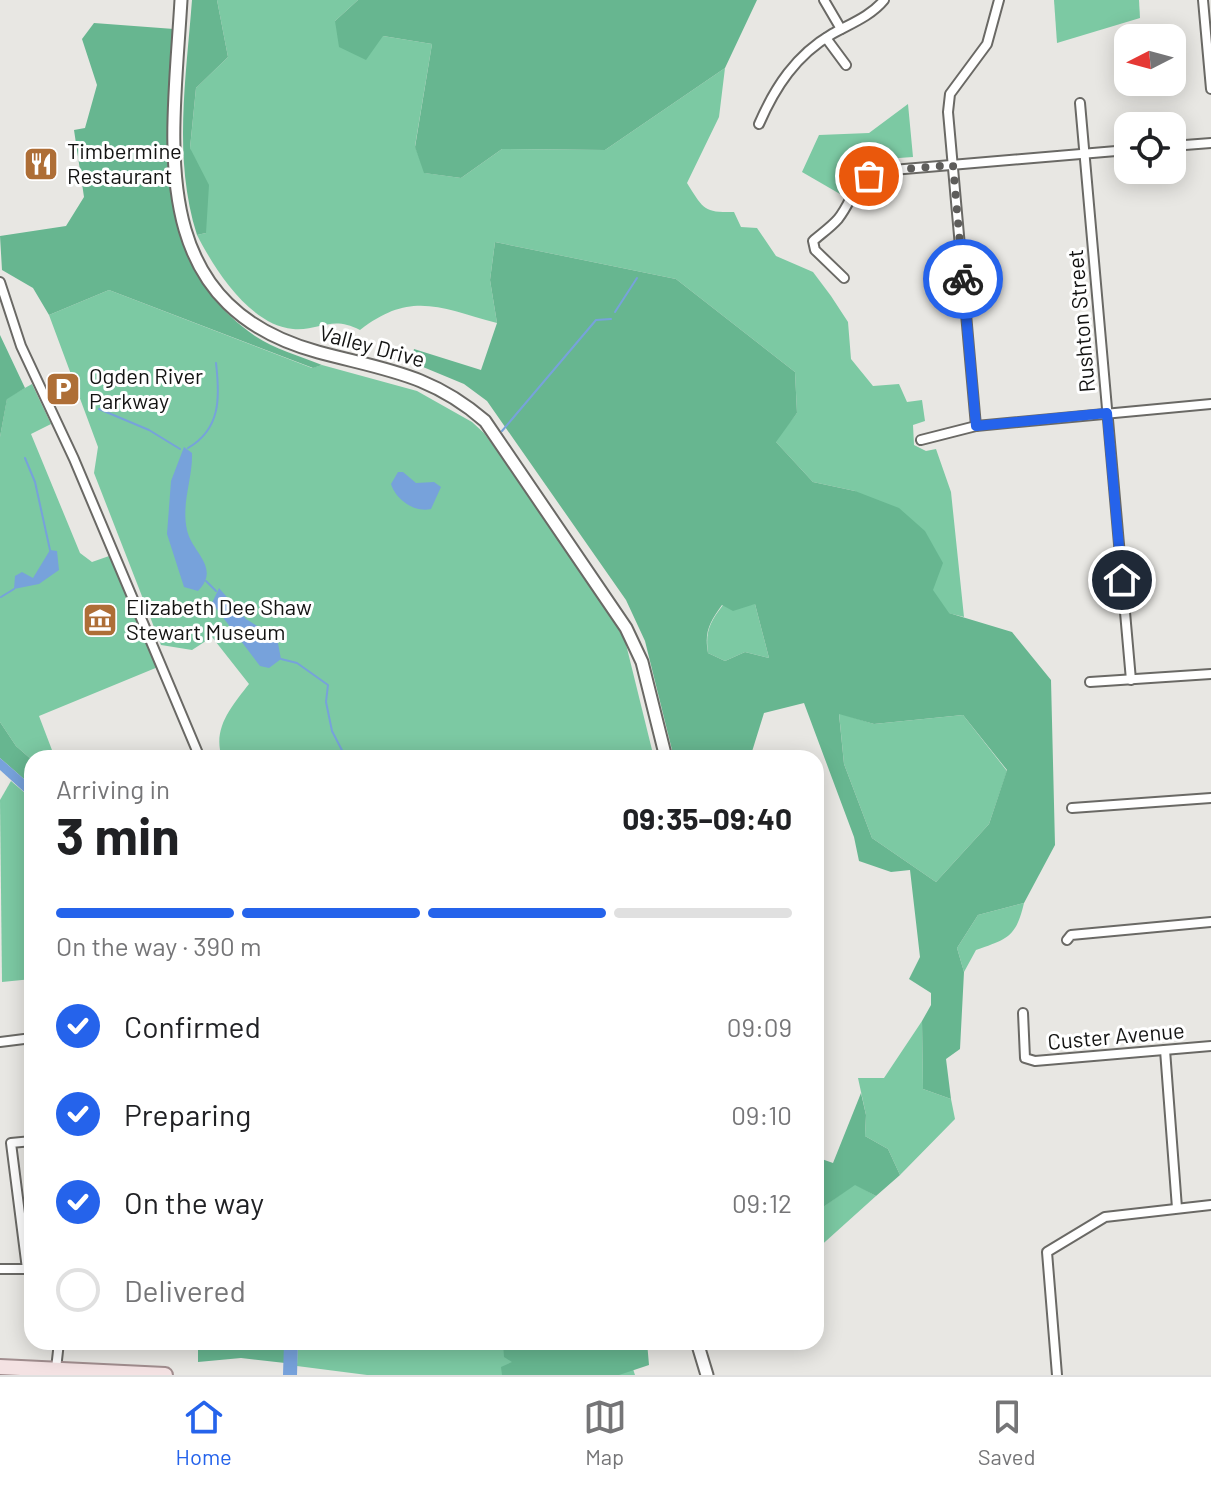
<!DOCTYPE html>
<meta charset="utf-8">
<style>
:root{--surface:#fff;--page:#f6f6f6;--text:#202124;--muted:#757577;--line:#e0e0e0;--accent:#2563eb}
body{margin:0;font-family:Barlow,sans-serif;background:var(--page);color:var(--text);height:100vh;display:flex;flex-direction:column;font-size:30px;white-space:nowrap}
*{box-sizing:border-box;margin:0}
p{font-size:26px;color:var(--muted)}
.icon{flex:none;width:44px;height:44px;fill:none;stroke:currentColor;stroke-width:2;stroke-linecap:round;stroke-linejoin:round}
.map{position:relative;flex:1;overflow:hidden}
.sheet{position:absolute;left:24px;top:750px;width:800px;height:600px;display:flex;flex-direction:column;background:var(--surface);border-radius:24px;box-shadow:0 4px 20px #0003}
.sheet>*{flex:none}
.needle{width:52px;rotate:264deg}
.tools{position:absolute;left:1114px;top:24px;display:grid;gap:16px}
.tools a{display:grid;place-items:center;width:72px;height:72px;border-radius:16px;background:var(--surface);box-shadow:0 4px 20px #0003;font-size:40px}
.pin{position:absolute;display:grid;place-items:center;width:68px;height:68px;color:#fff;margin:-34px;border:4px solid #fff;border-radius:50%;box-shadow:0 2px 8px #0007}
.courier{position:absolute;display:grid;place-items:center;width:80px;height:80px;margin:-40px;border:6px solid #2563eb;border-radius:50%;background:#fff;color:#222;box-shadow:0 2px 10px #0007}
.headline em{font-style:normal;font-weight:700}
.headline div{display:flex;flex-direction:column-reverse}
.headline{display:flex;align-items:center;justify-content:space-between;height:136px;padding:0 32px}
h1{font-size:52px;font-weight:700;line-height:60px}
.bar{display:grid;grid-template-columns:repeat(4,1fr);gap:12px 8px;align-content:center;height:96px;padding:0 32px}
.bar i{height:10px;border-radius:6px;background:var(--line)}
.bar .selected{background:var(--accent)}
.bar p{grid-column:span 4}
ol{padding:0 32px;list-style:none}
li{display:flex;align-items:center;gap:24px;height:88px}
li p{margin-inline-start:auto}
li .icon{padding:8px;border-radius:50%;background:var(--accent);color:#fff;stroke-width:4}
li:last-child{color:var(--muted)}
li i{width:44px;height:44px;border:4px solid var(--line);border-radius:50%}
.tabs{display:flex;justify-content:space-around;align-items:center;height:112px;border-top:2px solid var(--line);background:var(--surface);font-size:22px;color:var(--muted)}
.tabs a{display:grid;justify-items:center;gap:4px}
.tabs .selected{color:var(--accent)}
.map>svg:first-child{display:block}
</style>
<div class="map">
<svg width="1211" height="1375" viewBox="0 0 1211 1375">
<rect width="100%" height="100%" fill="#e8e7e3"/>
<g fill="#7cc9a3">
<path d="M217 0H358L335 21 383 36 432 44 415 146 425 173 461 178 502 149 605 150 725 68 719 117 687 183C703 208 703 213 734 212L741 227 757 228 776 256 813 272 831 296 848 322 851 359 873 386 899 384 907 402 922 400 925 421 913 425 914 445 926 451 936 449 951 492 964 617 948 613 855 491 813 482 775 441 797 413 795 372 676 279 495 242 490 280 497 323C441 308 411 290 360 330 331 315 321 331 293 329 250 325 215 270 197 235L206 233 190 148 196 88 228 57Z"/>
<polygon points="1054,0 1139,0 1140,18 1057,43"/>
<path d="M908 104 913 157C872 160 863 158 840 194L802 172 819 135 869 133Z"/>
<path d="M109 290 312 368 322 365 417 391 472 422 484 433 591 580 623 632 654 758H222C212 728 232 706 249 684L212 637 192 650 161 645 94 473 98 447 49 315Z"/>
<polygon points="32,384 51,424 31,434 80,553 92,562 112,555 158,667 39,716 55,758 32,760 16,746 0,722 0,437 7,398"/>
<path d="M755 604 769 658 745 652 725 661 708 653C705 631 710 622 723 605Z"/>
<polygon points="839,713 874,724 963,715 1007,771 989,824 936,882 872,838 844,764"/>
<polygon points="11,781 32,799 32,979 2,982 0,800"/>
<path d="M1024 903C1016 937 1008 939 976 950L964 972 957 948 978 915Z"/>
<polygon points="922,1021 923,1089 951,1099 955,1119 900,1175 888,1149 865,1136 866,1115 858,1078 884,1078"/>
<polygon points="855,1184 876,1196 816,1250 816,1212"/>
<polygon points="298,1342 624,1342 635,1375 367,1375 297,1366"/>
</g>
<g fill="#67b690" fill-rule="evenodd">
<path d="M192 0H217L228 57 196 88 190 148 209 185 206 233 197 235C173 159 186 79 192 0Z"/>
<polygon points="358,0 757,0 725,68 605,150 502,149 461,178 424,173 415,147 432,44 383,36 366,60 339,47 335,21"/>
<path d="M94 23 174 29C168 141 149 262 255 336 274 349 300 356 322 365L313 368 109 290 49 315 33 288 2 270 0 236 66 226 84 197 74 130 85 128 97 85 82 39Z"/>
<path d="M495 242 676 279 795 372 797 413 776 442 813 482 855 491 899 508 925 531 943 563 933 590 949 613 1012 632 1051 680 1055 845 1024 903 978 915 957 948 964 972 960 1049 946 1059 951 1099 923 1089 922 1021 931 1005V993L909 979 920 957 910 870 891 872 859 861 854 837 804 703 764 713 750 758H674L645 641 626 600 487 401 464 384 411 362 414 349 481 370 497 323 490 280ZM755 604 769 658 745 652 725 661 708 653C704 631 710 622 722 605L733 611ZM839 714 874 724 963 715 1007 770 989 824 936 882 872 838 844 764Z"/>
<polygon points="0,335 25,388 7,399 0,437"/>
<polygon points="0,722 16,746 32,760 32,786 0,758"/>
<polygon points="861,1093 866,1115 865,1136 888,1149 900,1175 876,1196 855,1185 816,1212 816,1157 833,1163"/>
<polygon points="198,1342 284,1342 285,1363 241,1358 198,1362"/>
<polygon points="503,1342 647,1342 649,1365 619,1375 502,1375 501,1367 512,1362 504,1357"/>
</g>
<g fill="#77a2db">
<path d="M184 447 192 453C193 478 181 503 187 530 192 553 221 567 198 591L184 587 167 534 171 481Z"/>
<path d="M398 472H403L416 483 434 482 441 487 431 509C415 513 396 500 391 484Z"/>
<polygon points="50,550 57,551 59,570 39,584 14,589 15,576 22,572 33,578"/>
<polygon points="219,588 246,619 277,638 281,659 269,668 260,666 212,603"/>
<polygon points="0,758 32,786 32,799 0,770"/>
<polygon points="284,1342 298,1342 297,1375 283,1375"/>
</g>
<g fill="none" stroke-linecap="round" stroke-linejoin="round">
<g stroke="#77a2db" stroke-width="2">
<polyline points="615,312 637,278"/>
<polyline points="99,409 149,430 180,449"/>
<polyline points="502,431 596,320 611,319"/>
<path d="M188 448C221 429 220 397 216 363"/>
<polyline points="25,458 35,482 50,550"/>
<polyline points="206,581 216,591"/>
<polyline points="1,597 14,589"/>
<polyline points="281,659 297,663 328,685 326,702 332,731 346,758"/>
</g>
<g stroke="#6a6965" stroke-width="12">
<g id="minor">
<polyline points="824,0 841,29"/>
<polyline points="1203,0 1211,89"/>
<polyline points="826,38 846,65"/>
<polyline points="1080,103 1131,680"/>
<path d="M759 124C775 87 796 55 832 34 850 24 871 16 884 0"/>
<polyline points="1172,146 1211,143"/>
<path d="M844 278 815 250 813 241C821 234 831 227 838 219 856 196 849 184 881 171L1128 150"/>
<polyline points="0,282 21,346 74,459 200,758"/>
<polyline points="976,426 948,112 950,94 987,44 999,0"/>
<polyline points="921,440 976,426 1211,404"/>
<polyline points="1090,682 1211,674"/>
<polyline points="1072,808 1211,798"/>
<polyline points="1067,940 1071,935 1211,922"/>
<polyline points="1023,1013 1025,1058 1035,1061 1211,1046"/>
<polyline points="0,1042 32,1038"/>
<polyline points="1165,1050 1177,1208"/>
<polyline points="0,1269 31,1269"/>
<polyline points="27,1269 11,1143 32,1141"/>
<polyline points="56,1369 59,1342"/>
<polyline points="1057,1375 1047,1252 1105,1217 1211,1205"/>
</g>
</g>
<g stroke="#6a6965" stroke-width="15">
<g id="tertiary">
<path d="M181 0C173 142 142 304 318 352 385 370 431 374 485 421L626 628 642 662 666 758"/>
<polyline points="697,1342 707,1375"/>
</g>
</g>
<g stroke="#a18d8e" stroke-width="18">
<polyline id="primary" points="0,1367 165,1375"/>
</g>
<use href="#minor" stroke="#fff" stroke-width="8"/>
<use href="#tertiary" stroke="#fff" stroke-width="11"/>
<use href="#primary" stroke="#f4e2e3" stroke-width="14"/>
</g>
<g fill="none" stroke-linecap="round" stroke-linejoin="round">
<polyline stroke="#5e5d5b" stroke-width="8" stroke-dasharray="0 14.4" points="869,176 881,171 953,165 963,279"/>
<polyline stroke="#2563eb" stroke-width="10" points="963,279 976,426 1107,413 1122,580"/>
</g>
<defs>
<g id="restaurant-square" transform="scale(1.8)"><rect x="-9" y="-9" width="18" height="18" rx="4" fill="#ae6e36" stroke="#fff"/><path d="M-5-6h1v4h1v-4h1v4h1v-4h1v5L-1.5 .5V6h-2V.5L-5-1ZM5-6V6H3V1.5H1.5Q1.5-4 5-6Z" fill="#fff"/></g>
<g id="parking-square" transform="scale(1.8)"><rect x="-9" y="-9" width="18" height="18" rx="4" fill="#ae6e36" stroke="#fff"/><path d="M-3.5-5.5H1a3.5 3.5 0 0 1 0 7H-1V5.5H-3.5ZM-1-3.4V-.6H.8a1.4 1.4 0 0 0 0-2.8Z" fill="#fff"/></g>
<g id="museum-square" transform="scale(1.8)"><rect x="-9" y="-9" width="18" height="18" rx="4" fill="#ae6e36" stroke="#fff"/><path d="M0-6L6-3V-2H-6V-3ZM-5-1h2V3h-2ZM-1-1h2V3h-2ZM3-1h2V3H3ZM-6 4H6V6H-6Z" fill="#fff"/></g>
</defs>
<g fill-rule="evenodd">
<use href="#restaurant-square" x="41" y="164"/>
<use href="#parking-square" x="63" y="389"/>
<use href="#museum-square" x="100" y="620"/>
</g>
<g text-anchor="middle" stroke-width="6" stroke-linejoin="round" paint-order="stroke">
<g font-size="22" fill="#131312" stroke="#fff" text-anchor="start">
<text x="67" y="159">Timbermine<tspan x="67" dy="25">Restaurant</tspan></text>
<text x="89" y="384">Ogden River<tspan x="89" dy="25">Parkway</tspan></text>
<text x="126" y="615">Elizabeth Dee Shaw<tspan x="126" dy="25">Stewart Museum</tspan></text>
</g>
<g font-size="22" fill="#131312" stroke="#fff">
<text transform="translate(1081 321) rotate(-95)" y="8">Rushton Street</text>
<text transform="translate(372 346) rotate(15)" y="8">Valley Drive</text>
<text transform="translate(1116 1036) rotate(-5)" y="8">Custer Avenue</text>
</g>
</g>
</svg>
<div class="tools">
<a><svg class="needle" viewBox="-14 -14 28 28"><path d="M0-13l5 13h-10z" fill="#e53935"/><path d="M0 13l5-13h-10z" fill="#757577"/></svg></a>
<a><svg class="icon" aria-label="locate" viewBox="0 0 24 24"><circle cx="12" cy="12" r="6"/><path d="M12 2v4M12 18v4M2 12h4M18 12h4"/></svg></a>
</div>
<div class="pin" style="left:869px;top:176px;background:#ea580c"><svg class="icon" aria-label="bag" viewBox="0 0 24 24"><path d="M5 8h14l-1 12H6zM9 8a3 3 0 0 1 6 0"/></svg></div>
<div class="pin" style="left:1122px;top:580px;background:#1f2937"><svg class="icon" aria-label="home" viewBox="0 0 24 24"><path d="M3 11l9-7 9 7M6 9v11h12V9"/></svg></div>
<div class="courier" style="left:963px;top:279px"><svg class="icon" aria-label="bike" viewBox="0 0 24 24"><circle cx="6" cy="16" r="4"/><circle cx="18" cy="16" r="4"/><path d="M6 16l4-8h5l3 8M10 8l3 8H6M13 5h3"/></svg></div>
<section class="sheet">
<div class="headline"><div><h1>3 min</h1><p>Arriving in</p></div><em>09:35–09:40</em></div>
<div class="bar"><i class="selected"></i><i class="selected"></i><i class="selected"></i><i></i><p>On the way · 390 m</p></div>
<ol>
<li><svg class="icon" aria-label="check" viewBox="0 0 24 24"><path d="M5 12l5 5 9-10"/></svg>Confirmed<p>09:09</p></li>
<li><svg class="icon" aria-label="check" viewBox="0 0 24 24"><path d="M5 12l5 5 9-10"/></svg>Preparing<p>09:10</p></li>
<li><svg class="icon" aria-label="check" viewBox="0 0 24 24"><path d="M5 12l5 5 9-10"/></svg>On the way<p>09:12</p></li>
<li><i></i>Delivered</li>
</ol>
</section>
</div>
<nav class="tabs">
<a class="selected"><svg class="icon" aria-label="home" viewBox="0 0 24 24"><path d="M3 11l9-7 9 7M6 9v11h12V9"/></svg>Home</a>
<a><svg class="icon" aria-label="map" viewBox="0 0 24 24"><path d="M3 6l6-2 6 2 6-2v14l-6 2-6-2-6 2zM9 4v14M15 6v14"/></svg>Map</a>
<a><svg class="icon" aria-label="saved" viewBox="0 0 24 24"><path d="M7 4h10v16l-5-4-5 4z"/></svg>Saved</a>
</nav>
